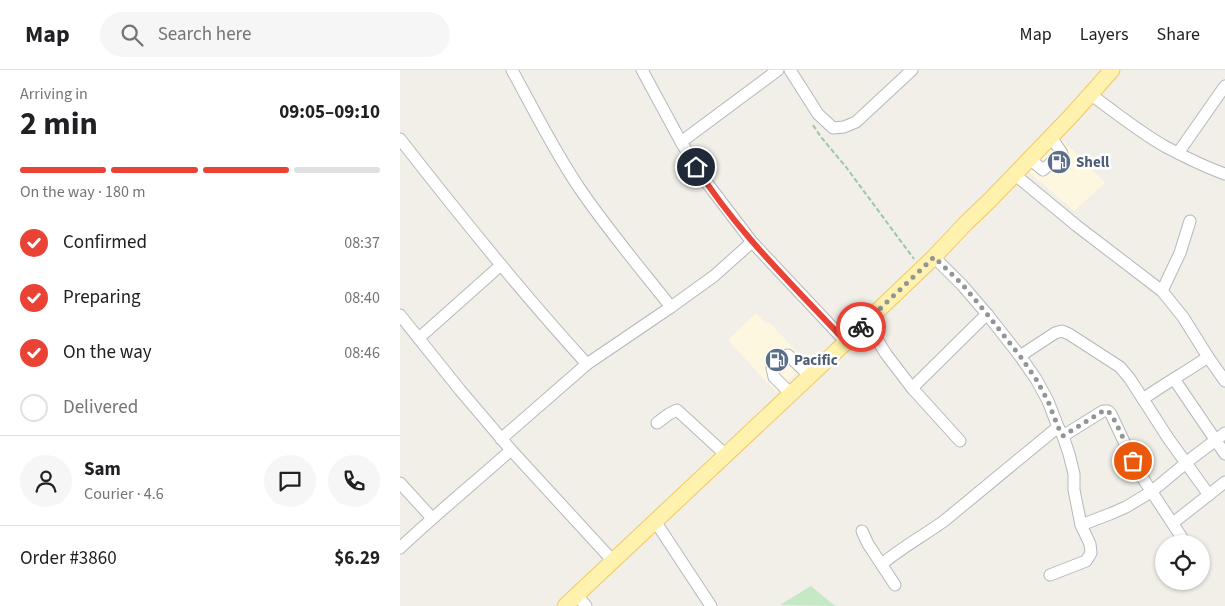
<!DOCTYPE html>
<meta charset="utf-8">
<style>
:root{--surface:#fff;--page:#f6f6f6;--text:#202124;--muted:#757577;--line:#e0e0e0;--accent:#ea4335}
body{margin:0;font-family:"Source Sans 3",sans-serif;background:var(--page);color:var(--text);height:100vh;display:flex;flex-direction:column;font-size:19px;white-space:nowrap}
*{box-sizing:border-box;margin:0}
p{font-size:16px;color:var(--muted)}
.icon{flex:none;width:28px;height:28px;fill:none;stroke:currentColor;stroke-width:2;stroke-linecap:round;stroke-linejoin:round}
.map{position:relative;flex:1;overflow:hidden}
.drawer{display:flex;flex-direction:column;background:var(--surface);width:400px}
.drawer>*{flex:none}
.controls{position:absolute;left:755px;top:465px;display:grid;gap:10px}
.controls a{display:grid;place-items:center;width:55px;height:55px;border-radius:50%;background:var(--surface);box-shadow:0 1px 4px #0004;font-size:25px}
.pin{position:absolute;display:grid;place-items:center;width:42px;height:42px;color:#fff;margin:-21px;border:2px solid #fff;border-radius:50%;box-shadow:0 1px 5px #0007}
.courier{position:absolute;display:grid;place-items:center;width:50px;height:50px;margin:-25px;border:4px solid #ea4335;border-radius:50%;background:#fff;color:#222;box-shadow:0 1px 6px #0007}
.head em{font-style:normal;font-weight:700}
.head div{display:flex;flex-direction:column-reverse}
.head{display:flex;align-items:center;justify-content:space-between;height:85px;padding:0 20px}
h1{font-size:32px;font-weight:700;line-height:38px}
.bar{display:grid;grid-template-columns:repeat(4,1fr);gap:8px 5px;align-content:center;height:60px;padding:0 20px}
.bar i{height:6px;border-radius:4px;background:var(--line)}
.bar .on{background:var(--accent)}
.bar p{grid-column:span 4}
.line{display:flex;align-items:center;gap:12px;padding:0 20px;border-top:1px solid var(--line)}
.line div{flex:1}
.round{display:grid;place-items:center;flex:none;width:52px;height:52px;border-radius:26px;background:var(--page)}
ol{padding:0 20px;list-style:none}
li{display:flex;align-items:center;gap:15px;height:55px}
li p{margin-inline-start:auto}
li .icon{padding:5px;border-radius:50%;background:var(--accent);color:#fff;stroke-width:4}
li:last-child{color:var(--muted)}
li i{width:28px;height:28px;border:2px solid var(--line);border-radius:50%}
header{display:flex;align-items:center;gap:30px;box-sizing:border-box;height:70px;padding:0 25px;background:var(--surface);border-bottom:1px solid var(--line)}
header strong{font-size:24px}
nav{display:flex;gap:28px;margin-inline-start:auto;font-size:18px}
.search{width:350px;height:45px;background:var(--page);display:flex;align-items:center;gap:12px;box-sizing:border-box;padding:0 18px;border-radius:28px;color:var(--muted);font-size:19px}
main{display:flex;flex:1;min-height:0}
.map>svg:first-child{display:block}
</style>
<header>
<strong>Map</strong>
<div class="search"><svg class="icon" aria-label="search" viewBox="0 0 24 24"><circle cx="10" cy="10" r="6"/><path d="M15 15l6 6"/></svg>Search here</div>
<nav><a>Map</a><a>Layers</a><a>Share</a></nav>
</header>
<main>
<section class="drawer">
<div class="head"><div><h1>2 min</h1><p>Arriving in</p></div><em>09:05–09:10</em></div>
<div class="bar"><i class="on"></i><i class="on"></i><i class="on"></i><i></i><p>On the way · 180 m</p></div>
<ol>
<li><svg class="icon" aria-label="check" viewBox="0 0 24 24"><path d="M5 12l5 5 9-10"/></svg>Confirmed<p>08:37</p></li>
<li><svg class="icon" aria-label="check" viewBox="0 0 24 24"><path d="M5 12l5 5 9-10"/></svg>Preparing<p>08:40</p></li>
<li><svg class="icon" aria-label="check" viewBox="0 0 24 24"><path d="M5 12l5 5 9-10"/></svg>On the way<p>08:46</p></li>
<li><i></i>Delivered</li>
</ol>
<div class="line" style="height:90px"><a class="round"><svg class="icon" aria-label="person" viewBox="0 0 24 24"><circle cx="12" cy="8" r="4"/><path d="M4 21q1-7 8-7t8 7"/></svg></a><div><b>Sam</b><p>Courier · 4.6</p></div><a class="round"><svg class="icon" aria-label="chat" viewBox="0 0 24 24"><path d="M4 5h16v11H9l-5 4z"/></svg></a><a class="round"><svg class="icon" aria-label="phone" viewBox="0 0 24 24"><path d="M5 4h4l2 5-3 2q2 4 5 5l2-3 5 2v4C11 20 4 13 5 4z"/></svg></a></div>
<div class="line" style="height:65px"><div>Order #3860</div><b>$6.29</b></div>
</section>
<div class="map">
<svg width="825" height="536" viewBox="0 0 825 536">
<rect width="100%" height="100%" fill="#f1efe8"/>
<g fill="#fef7e0">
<polygon points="661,68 705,113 674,141 629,102"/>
<polygon points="356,243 366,254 369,252 407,293 376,322 328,270"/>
</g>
<polygon fill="#c5e8c5" points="411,516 435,536 379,535 380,535"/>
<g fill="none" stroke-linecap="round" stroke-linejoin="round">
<g stroke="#b5b8bc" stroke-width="13">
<g id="minor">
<path d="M112 0C134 40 154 81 180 119 208 160 240 198 271 237"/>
<polyline points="242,0 281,72 304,109 352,172 446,272"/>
<polyline points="390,0 418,44 433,58 444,57 456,52 512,0"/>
<path d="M690 24C715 42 739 62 766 77 785 87 805 97 825 104"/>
<path d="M0 69C60 146 121 222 187 294"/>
<polyline points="281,72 378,0"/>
<polyline points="778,83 825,16"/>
<polyline points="630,89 643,100 662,83 651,67"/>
<polyline points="614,104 677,156 762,221 783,247 808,287 825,311"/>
<polyline points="534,187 562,215 587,244 620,286 636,309 648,331 658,357 663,366 669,384 674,404 674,420 681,455 690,474 691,483 686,491 650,505"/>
<polyline points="762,221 780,183 790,151"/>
<polyline points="0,245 60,320 111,380 213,491"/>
<polyline points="466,252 486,284 512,318 560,371"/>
<polyline points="19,268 101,195"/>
<polyline points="384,286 388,285 410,306"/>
<polyline points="620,286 655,263 662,261 669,264 720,297 730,309 768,368 809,425"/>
<polyline points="375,294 372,298 374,307 391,324"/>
<polyline points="774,309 825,384"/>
<polyline points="512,318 587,244"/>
<path d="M743 329C764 314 786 302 808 287"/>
<polyline points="257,353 269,344 277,340 326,385"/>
<polyline points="663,366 703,341 708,341 711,344 733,391 742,407 786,474"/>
<polyline points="101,369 187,294 271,237 314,206 352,172"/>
<polyline points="0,413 32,448"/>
<polyline points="255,451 311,536"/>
<polyline points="773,453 825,412"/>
<polyline points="681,455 710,444 726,437 751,422 792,388 825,363"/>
<polyline points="462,461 468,474 495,515"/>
<path d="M0 478C36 444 74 413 111 380"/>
<path d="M482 494C501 478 523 466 544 451L658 357"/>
<polyline points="177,525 186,536"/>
</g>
</g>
<g stroke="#f2c960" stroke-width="17">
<polyline id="major" points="165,536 446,272 466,252 534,187 565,154 589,131 671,46 712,0"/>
</g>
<polyline stroke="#9cc7a9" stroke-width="2" stroke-dasharray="5 2.5" stroke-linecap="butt" points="413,55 421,67 446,97 514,189"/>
<use href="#minor" stroke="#fff" stroke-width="11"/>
<use href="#major" stroke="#fff2af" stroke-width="15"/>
</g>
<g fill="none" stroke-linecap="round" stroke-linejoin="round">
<path stroke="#929495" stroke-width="5" stroke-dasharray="0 9" d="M461 257 534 187 562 214 587 244 620 286 636 309 648 331 658 357 663 366 703 341H708C717 351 727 378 733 391"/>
<path stroke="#ea4335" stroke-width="6" d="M296 97C337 162 394 216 446 272L461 257"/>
</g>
<defs>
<g id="fuel-disc" transform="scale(1.25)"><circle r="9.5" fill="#5c6f8a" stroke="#fff"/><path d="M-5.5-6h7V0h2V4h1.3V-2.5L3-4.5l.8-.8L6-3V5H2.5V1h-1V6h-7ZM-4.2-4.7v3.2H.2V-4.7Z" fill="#fff"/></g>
</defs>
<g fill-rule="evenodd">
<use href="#fuel-disc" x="659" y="92"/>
<use href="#fuel-disc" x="377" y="290"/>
</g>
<g text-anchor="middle" stroke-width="5" stroke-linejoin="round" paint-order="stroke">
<g font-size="15" font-weight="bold" fill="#4e5e75" stroke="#fff" text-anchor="start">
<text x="676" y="97">Shell</text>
<text x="394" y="295">Pacific</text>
</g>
</g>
</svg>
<div class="controls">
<a><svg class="icon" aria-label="locate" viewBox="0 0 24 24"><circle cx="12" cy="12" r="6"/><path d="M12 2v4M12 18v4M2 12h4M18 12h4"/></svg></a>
</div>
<div class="pin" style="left:733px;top:391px;background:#ea580c"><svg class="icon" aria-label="bag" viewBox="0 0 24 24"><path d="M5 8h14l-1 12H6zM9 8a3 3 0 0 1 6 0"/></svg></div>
<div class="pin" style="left:296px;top:97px;background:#1f2937"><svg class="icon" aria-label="home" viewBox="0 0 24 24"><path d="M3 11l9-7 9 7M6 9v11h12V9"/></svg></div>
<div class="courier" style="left:461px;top:257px"><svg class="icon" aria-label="bike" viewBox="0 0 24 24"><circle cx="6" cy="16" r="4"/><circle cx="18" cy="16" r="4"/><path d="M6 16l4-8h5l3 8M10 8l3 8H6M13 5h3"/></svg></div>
</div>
</main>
